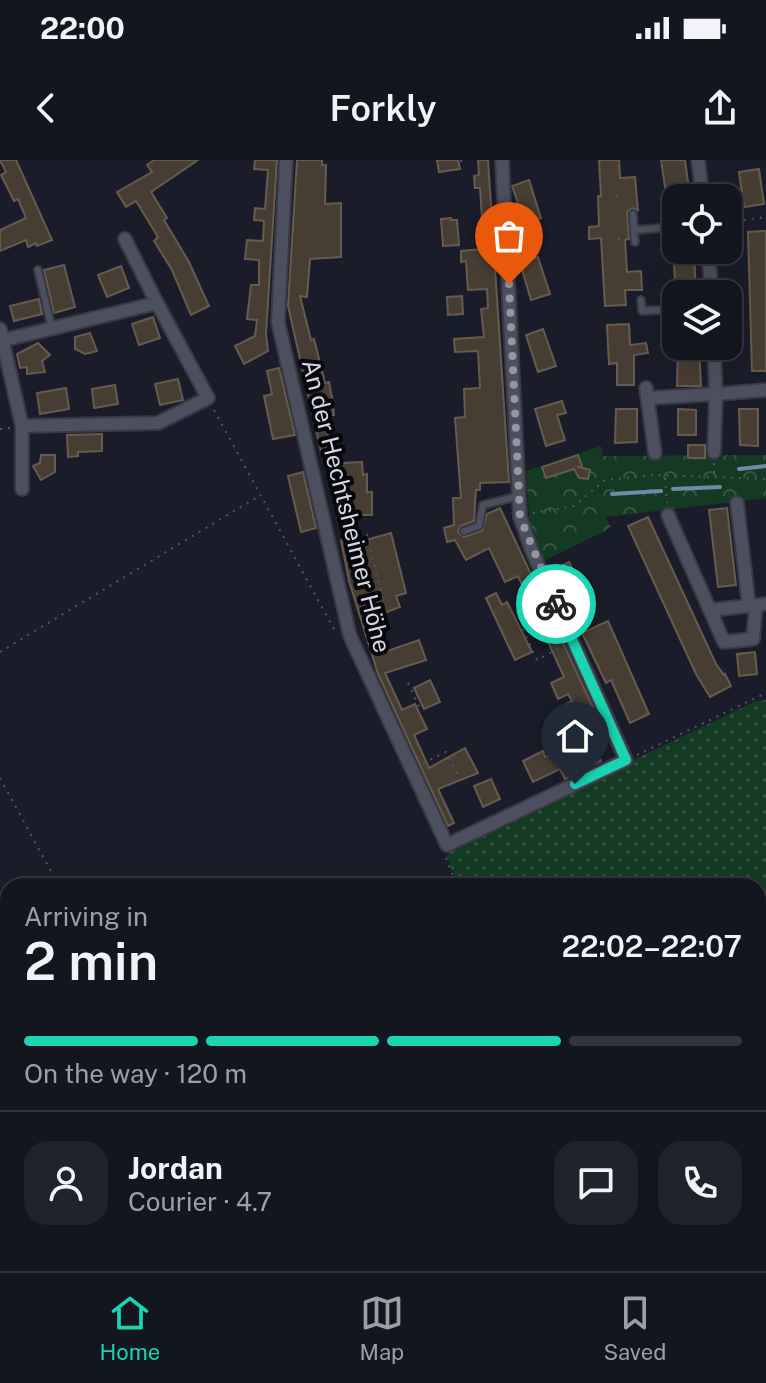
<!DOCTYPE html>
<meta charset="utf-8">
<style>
:root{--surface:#14161f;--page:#21232c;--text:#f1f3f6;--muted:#9d9fa4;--line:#33353d;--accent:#19d5b2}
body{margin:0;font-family:"Public Sans",sans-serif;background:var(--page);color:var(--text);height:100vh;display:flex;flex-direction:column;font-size:30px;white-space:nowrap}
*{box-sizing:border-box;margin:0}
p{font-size:26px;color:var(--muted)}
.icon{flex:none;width:44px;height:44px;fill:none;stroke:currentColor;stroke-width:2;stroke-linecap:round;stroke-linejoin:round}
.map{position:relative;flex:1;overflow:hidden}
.details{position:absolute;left:0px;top:718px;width:766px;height:394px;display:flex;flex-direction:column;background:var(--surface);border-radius:24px 24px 0 0;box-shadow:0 8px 32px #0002,0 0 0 2px var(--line)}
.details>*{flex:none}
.buttons{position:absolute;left:662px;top:24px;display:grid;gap:16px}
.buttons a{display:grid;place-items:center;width:80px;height:80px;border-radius:16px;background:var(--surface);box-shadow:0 8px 32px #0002,0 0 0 2px var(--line);font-size:40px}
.pin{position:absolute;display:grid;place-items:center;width:68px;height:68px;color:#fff;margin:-82px -34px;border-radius:50% 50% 50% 0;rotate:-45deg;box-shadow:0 0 8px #0007}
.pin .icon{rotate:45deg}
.courier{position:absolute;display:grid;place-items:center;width:80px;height:80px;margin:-40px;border:6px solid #19d5b2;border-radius:50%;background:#fff;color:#222;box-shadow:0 2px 10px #0007}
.summary em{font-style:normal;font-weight:600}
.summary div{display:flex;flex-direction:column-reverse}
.summary{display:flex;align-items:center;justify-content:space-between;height:136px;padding:0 24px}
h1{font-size:52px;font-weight:600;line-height:60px}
.bar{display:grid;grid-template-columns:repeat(4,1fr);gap:12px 8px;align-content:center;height:96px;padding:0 24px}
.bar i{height:10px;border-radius:6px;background:var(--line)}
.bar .on{background:var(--accent)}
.bar p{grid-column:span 4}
.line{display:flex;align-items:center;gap:20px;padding:0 24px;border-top:2px solid var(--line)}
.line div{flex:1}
.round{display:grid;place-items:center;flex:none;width:84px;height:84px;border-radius:24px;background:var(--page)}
.status{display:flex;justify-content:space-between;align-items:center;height:56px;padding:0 40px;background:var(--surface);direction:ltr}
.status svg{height:22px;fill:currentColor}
header{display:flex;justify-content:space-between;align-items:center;height:104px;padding:0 24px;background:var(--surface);font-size:36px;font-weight:600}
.tabs{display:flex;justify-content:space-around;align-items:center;height:112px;border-top:2px solid var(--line);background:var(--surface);font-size:22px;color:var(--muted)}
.tabs a{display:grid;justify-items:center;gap:4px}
.tabs .on{color:var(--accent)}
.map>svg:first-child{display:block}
</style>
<div class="status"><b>22:00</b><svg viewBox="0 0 49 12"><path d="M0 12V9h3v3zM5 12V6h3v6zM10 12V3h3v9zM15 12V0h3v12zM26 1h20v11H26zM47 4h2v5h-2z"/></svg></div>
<header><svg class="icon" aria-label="back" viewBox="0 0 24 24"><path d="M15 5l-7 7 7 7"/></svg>Forkly<svg class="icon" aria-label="share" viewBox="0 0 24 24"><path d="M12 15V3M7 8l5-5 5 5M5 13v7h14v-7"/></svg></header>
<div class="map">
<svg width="766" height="1111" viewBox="0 0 766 1111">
<defs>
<pattern id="grass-dots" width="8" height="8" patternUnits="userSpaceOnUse" patternTransform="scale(2)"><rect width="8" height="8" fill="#153a24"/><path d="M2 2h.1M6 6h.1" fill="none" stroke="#365644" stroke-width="1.8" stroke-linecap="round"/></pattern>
<pattern id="park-crowns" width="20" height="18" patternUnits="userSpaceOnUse" patternTransform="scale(2)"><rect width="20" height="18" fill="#153a24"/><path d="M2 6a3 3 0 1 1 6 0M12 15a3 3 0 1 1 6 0" fill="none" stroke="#365644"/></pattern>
<pattern id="water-waves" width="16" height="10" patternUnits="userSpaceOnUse" patternTransform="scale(2)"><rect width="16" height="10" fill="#406c91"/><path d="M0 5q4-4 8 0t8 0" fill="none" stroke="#6487a5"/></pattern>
</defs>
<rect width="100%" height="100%" fill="#1a1d29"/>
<g fill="url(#grass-dots)">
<polygon points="766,540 766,847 758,848 758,726 458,726 447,697 451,688 756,541"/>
<path d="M8 1030V1104H355C332 1111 287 1111 260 1107L264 1111H0V1034Z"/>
</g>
<polygon fill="url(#park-crowns)" points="601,286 603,296 766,295 766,338 606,357 611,368 543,401 530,368 526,311"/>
<polygon fill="url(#water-waves)" stroke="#6d8ca9" stroke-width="2" points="539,1104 646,1104 657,1111 543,1111"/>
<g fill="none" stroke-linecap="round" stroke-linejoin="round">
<g stroke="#6d8ca9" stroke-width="4">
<polyline points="739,309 766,306"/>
<polyline points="673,329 720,327"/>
<polyline points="612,334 661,331"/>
</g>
</g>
<g fill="#483d32" stroke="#675b50" stroke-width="2">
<polygon points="0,0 16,0 52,80 37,86 36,83 28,87 26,80 0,91 0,70 26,58 18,39 14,41 1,15 6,12"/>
<polygon points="154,0 198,0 151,32 167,58 164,60 189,102 209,146 191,155 172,110 154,81 158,77 136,41 126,47 117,32 152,12 147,5"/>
<polygon points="255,0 277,0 266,174 268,191 244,204 235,186 255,176 257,160 247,159 251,125 259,125 259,100 245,99 247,80 263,81 264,61 254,60 255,48 265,49 268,10 254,9"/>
<polygon points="297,0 322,0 322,5 326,5 325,44 341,43 341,97 310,99 307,137 300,136 311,180 314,179 325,223 329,222 332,238 334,255 324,257 331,289 321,292 288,146"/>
<polygon points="437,0 458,0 460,9 439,12"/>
<polygon points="478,0 488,0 509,322 480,323 480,330 476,330 474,361 460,366 458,372 464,377 482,371 487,354 500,348 597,556 583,563 601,601 565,619 560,609 533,622 523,601 543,591 545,597 569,587 563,573 574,568 564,545 572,541 578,553 568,534 558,539 551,523 564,517 518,416 505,422 489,388 466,400 455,380 447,382 444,368 454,365 453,338 461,338 455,258 465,257 464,229 480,228 478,191 455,192 454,179 484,177 481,149 488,148 487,129 468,130 466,101 461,102 461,91 484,89 480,28 475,28 474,16 479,15"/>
<polygon points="599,0 619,0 620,18 635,17 638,50 632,48 627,52 629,79 625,80 627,112 641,111 642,130 625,130 626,145 605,146 601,78 589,79 589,67 599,66 598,36 601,36"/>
<polygon points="661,0 685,0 690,38 676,38 676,59 670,60"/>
<polygon points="759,9 764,44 744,47 739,12"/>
<polygon points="529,20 541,58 525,63 512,26"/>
<polygon points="451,58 451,60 457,60 459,85 443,86 441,59"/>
<polygon points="766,71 766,211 752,211 748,72"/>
<polygon points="673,90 694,90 696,134 676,134"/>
<polygon points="538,97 550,134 531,140 520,103"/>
<polygon points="64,105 75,147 54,153 44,110"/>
<polygon points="121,106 129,128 107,137 98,115"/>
<polygon points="462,136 463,154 448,155 447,137"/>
<polygon points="39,139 42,154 14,161 10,146"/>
<polygon points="153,157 160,178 139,185 132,164"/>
<polygon points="629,164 630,185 646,183 648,193 634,195 634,225 617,225 617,203 609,204 607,165"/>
<polygon points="543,169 556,206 538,212 526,175"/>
<polygon points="90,173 97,191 85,194 75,189 75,177"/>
<polygon points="38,183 50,195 42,201 45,212 27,214 27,207 20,208 17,194"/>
<polygon points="678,186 699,186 701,226 677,226"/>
<polygon points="279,208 295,275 273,279 264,236 272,234 267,211"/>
<polygon points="178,219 183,240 160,245 155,224"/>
<polygon points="115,225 118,244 94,248 92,229"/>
<polygon points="66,228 69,249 40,254 37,233"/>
<polygon points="562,241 566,253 557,255 565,280 546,286 535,249"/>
<polygon points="616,249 637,249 637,282 615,283"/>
<polygon points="678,249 696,250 696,275 678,275"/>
<polygon points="739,249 758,249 758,286 740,285"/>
<polygon points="102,274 102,291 78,292 78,296 68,297 67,275"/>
<rect x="688" y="285" width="17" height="13"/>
<polygon points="41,295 55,295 55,312 41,320 33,306 40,303"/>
<polygon points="578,295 582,306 579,307 590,310 588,319 579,318 574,309 546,318 542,307"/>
<polygon points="362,302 363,315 367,314 367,332 372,332 372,355 348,355 347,333 343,333 342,303"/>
<polygon points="303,312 316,368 301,372 288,316"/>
<polygon points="727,348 736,425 718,427 709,350"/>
<polygon points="648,357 716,504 724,515 725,514 731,526 710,537 696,514 628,366"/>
<polygon points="391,373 406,433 396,436 400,447 384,453 386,457 377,460 380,468 374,470 382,493 419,480 426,500 385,513 402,550 415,544 427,569 414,575 429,608 465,588 478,613 438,629 454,663 448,666 378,514 349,421 341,380 351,378 352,384"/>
<polygon points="569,402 587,440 570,449 551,411"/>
<polygon points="496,433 502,445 507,442 532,492 515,500 486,438"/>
<polygon points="608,461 649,554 630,563 611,520 606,523 582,473"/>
<polygon points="755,492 757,514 739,516 737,494"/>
<polygon points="430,520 440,542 424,549 414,528"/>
<polygon points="491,619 500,639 483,647 474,626"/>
</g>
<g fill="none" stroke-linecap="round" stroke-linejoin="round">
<g stroke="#383943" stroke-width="10">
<g id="lane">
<polyline points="633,54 634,70 676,67"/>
<polyline points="634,70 635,82"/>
<polyline points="38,110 52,169"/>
<polyline points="641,140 642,151 676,149"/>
<polyline points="464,371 479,366 483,345 519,336"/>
</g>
</g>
<g stroke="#383943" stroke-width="16">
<g id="street">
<polyline points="286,0 278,162 350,476 447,685 626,600 532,391 520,357 502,0"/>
<polyline points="698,0 703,38"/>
<polyline points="125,79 157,143"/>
<polyline points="708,90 712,134"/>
<polyline points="0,169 22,266 158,263 208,238 157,143 4,180"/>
<polyline points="714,186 716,234 766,230"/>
<polyline points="646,228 655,293"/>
<polyline points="649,238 716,234 714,292"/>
<polyline points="22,266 22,329"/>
<polyline points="737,343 749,446"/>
<polyline points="668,355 724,482 753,479 756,445"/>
<polyline points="711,450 766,444"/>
</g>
</g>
<g stroke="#535661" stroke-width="2" stroke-dasharray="2 6" stroke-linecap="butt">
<polyline points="461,0 462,6"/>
<polyline points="616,36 619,33"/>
<polyline points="728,62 766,57"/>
<polyline points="619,80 618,77 621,77"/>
<polyline points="214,250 336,473"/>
<polyline points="0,269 11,268"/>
<polyline points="714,303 714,316"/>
<polyline points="665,318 667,343"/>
<polyline points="533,353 574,346 605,320 656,315 766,319"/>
<polyline points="367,374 383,441"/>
<polyline points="523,469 537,500 561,487"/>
<polyline points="0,492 259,336"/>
<polyline points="408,523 420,549"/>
<polyline points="637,595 766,533"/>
<polyline points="423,603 446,592 460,619"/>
<polyline points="0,618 59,726"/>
<polyline points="446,698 457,726"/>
<polyline points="0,1004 8,1000"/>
<polyline points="0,1033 8,1029"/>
</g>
<use href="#lane" stroke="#4c4f5d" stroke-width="6"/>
<use href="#street" stroke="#4c4f5d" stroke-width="12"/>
</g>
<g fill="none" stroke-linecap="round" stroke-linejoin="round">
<polyline stroke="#9497a1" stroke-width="8" stroke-dasharray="0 14.4" points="509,124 520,357 556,444"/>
<polyline stroke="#19d5b2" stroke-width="10" points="556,444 626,600 575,624"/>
</g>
<g text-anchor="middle" stroke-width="8" stroke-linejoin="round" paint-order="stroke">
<g font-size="24" fill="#d6d8e1" stroke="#07080d">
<text transform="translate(346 346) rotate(76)" y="8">An der Hechtsheimer Höhe</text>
</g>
</g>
</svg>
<div class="buttons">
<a><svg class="icon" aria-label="locate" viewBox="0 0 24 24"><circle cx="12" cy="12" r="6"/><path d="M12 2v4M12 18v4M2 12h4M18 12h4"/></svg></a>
<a><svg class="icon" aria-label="layers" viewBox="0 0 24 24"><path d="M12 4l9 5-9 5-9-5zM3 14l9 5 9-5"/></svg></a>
</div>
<div class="pin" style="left:509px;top:124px;background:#ea580c"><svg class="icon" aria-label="bag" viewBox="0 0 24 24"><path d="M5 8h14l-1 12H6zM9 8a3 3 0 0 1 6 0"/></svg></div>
<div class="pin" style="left:575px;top:624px;background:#1f2937"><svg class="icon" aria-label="home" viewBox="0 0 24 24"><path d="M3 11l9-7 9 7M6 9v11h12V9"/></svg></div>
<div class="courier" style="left:556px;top:444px"><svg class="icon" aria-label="bike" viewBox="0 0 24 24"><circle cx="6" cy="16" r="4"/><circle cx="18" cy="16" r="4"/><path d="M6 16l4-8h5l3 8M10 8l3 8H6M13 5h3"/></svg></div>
<section class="details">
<div class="summary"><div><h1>2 min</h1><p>Arriving in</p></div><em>22:02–22:07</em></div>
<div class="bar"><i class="on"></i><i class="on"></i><i class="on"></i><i></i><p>On the way · 120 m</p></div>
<div class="line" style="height:144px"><a class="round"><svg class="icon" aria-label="person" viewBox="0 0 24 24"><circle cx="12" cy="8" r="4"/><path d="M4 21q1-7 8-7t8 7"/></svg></a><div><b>Jordan</b><p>Courier · 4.7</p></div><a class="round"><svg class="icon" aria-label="chat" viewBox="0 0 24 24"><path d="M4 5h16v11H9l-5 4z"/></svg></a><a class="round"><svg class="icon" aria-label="phone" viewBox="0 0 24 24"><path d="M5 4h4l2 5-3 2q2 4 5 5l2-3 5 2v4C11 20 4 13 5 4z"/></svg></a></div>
</section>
</div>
<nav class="tabs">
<a class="on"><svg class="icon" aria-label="home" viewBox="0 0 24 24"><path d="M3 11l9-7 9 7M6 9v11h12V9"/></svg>Home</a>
<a><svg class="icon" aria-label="map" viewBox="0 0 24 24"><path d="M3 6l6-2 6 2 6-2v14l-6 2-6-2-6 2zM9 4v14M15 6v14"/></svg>Map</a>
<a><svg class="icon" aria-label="saved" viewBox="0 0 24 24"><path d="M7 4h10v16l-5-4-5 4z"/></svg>Saved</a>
</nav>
